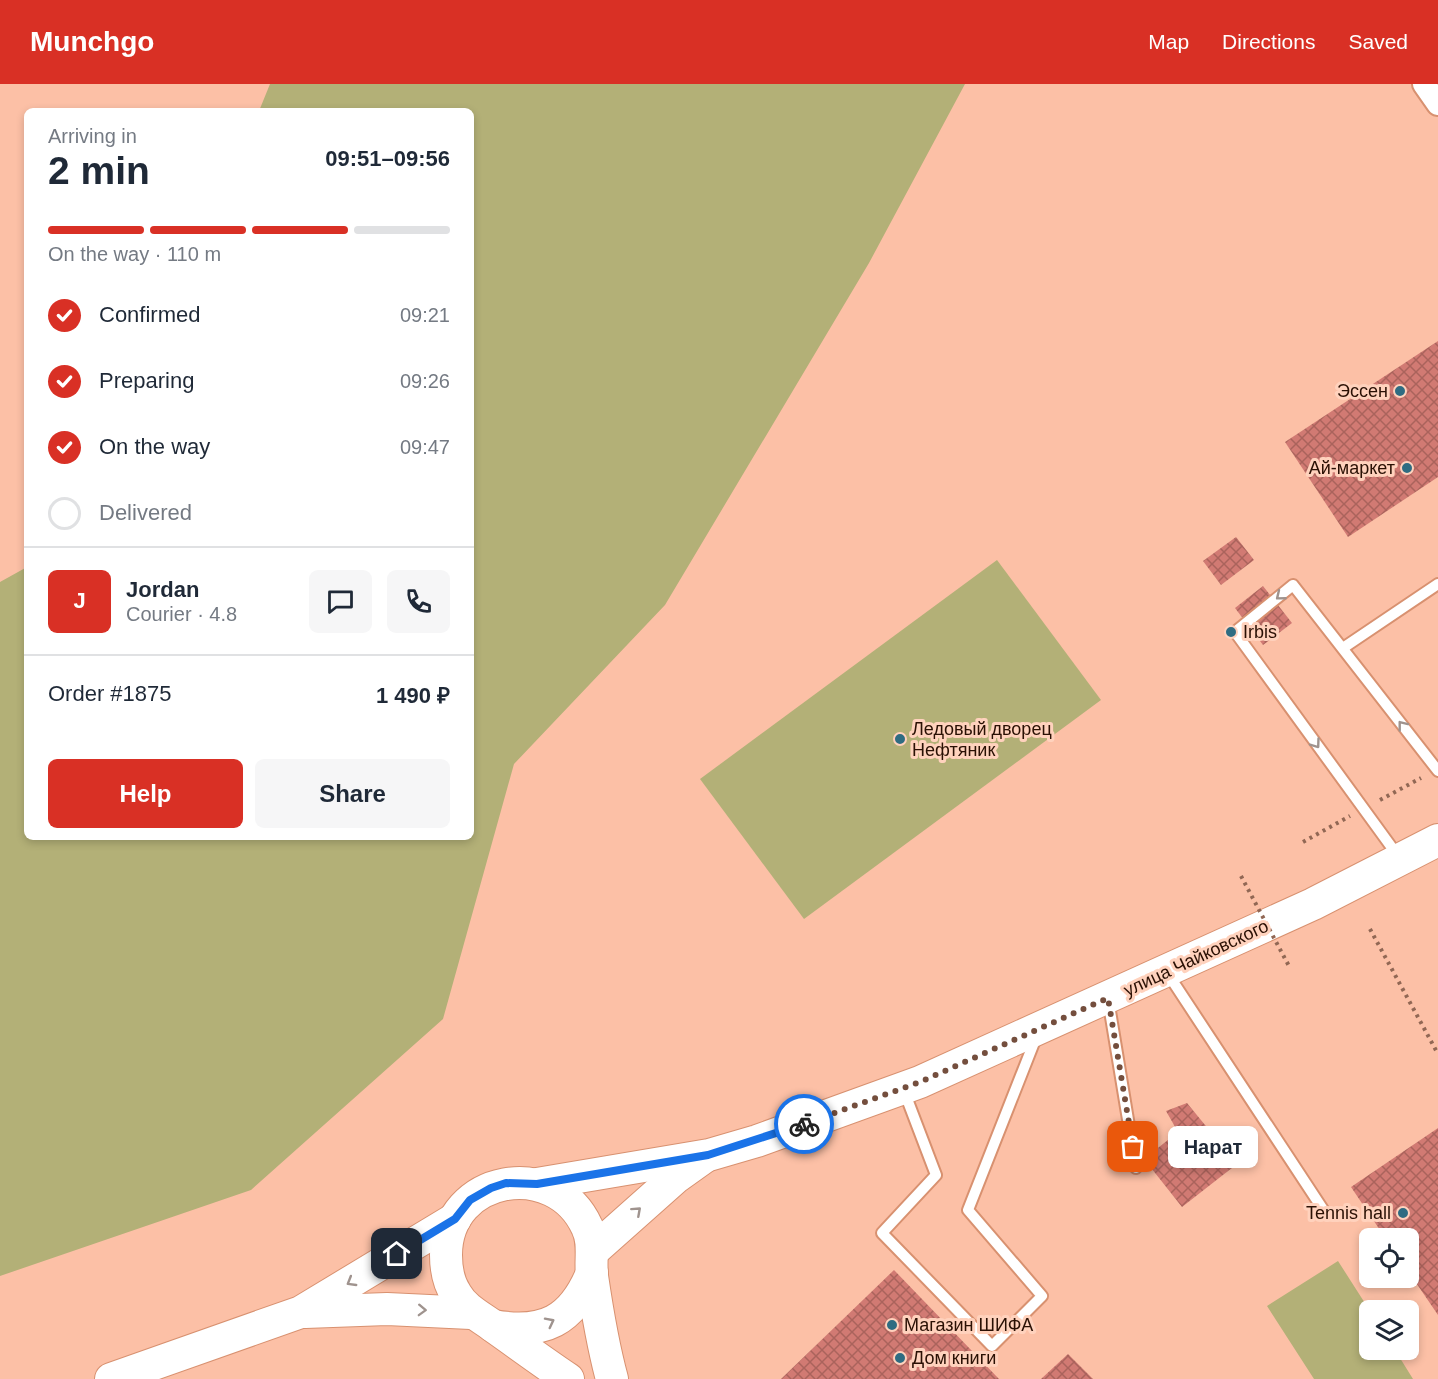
<!DOCTYPE html>
<meta charset="utf-8">
<style>
:root{--surface:#fff;--page:#f6f6f7;--text:#1f2937;--muted:#747a83;--line:#e0e1e3;--accent:#d93025}
body{margin:0;font-family:Arial,sans-serif;background:var(--page);color:var(--text);height:100vh;display:flex;flex-direction:column;font-size:22px;white-space:nowrap}
*{box-sizing:border-box;margin:0}
p{font-size:20px;color:var(--muted)}
.icon{flex:none;width:33px;height:33px;fill:none;stroke:currentColor;stroke-width:2;stroke-linecap:round;stroke-linejoin:round}
.map{position:relative;flex:1;overflow:hidden}
.drawer{position:absolute;left:24px;top:24px;width:450px;height:732px;display:flex;flex-direction:column;background:var(--surface);border-radius:9px;box-shadow:0 3px 9px #0003}
.drawer>*{flex:none}
.fabs{position:absolute;left:1359px;top:1144px;display:grid;gap:12px}
.fabs a{display:grid;place-items:center;width:60px;height:60px;border-radius:9px;background:var(--surface);box-shadow:0 3px 9px #0003;font-size:30px}
.pin{position:absolute;display:grid;place-items:center;width:51px;height:51px;color:#fff;margin:-26px;border-radius:12px;box-shadow:0 3px 9px #0006}
.courier{position:absolute;display:grid;place-items:center;width:60px;height:60px;margin:-30px;border:4px solid #1a73e8;border-radius:50%;background:#fff;color:#222;box-shadow:0 2px 8px #0007}
.bubble{position:absolute;height:42px;border-radius:9px;background:var(--surface);box-shadow:0 3px 9px #0003;font-size:20px;font-weight:600;line-height:42px;text-align:center}
.headline em{font-style:normal;font-weight:600}
.headline div{display:flex;flex-direction:column-reverse}
.headline{display:flex;align-items:center;justify-content:space-between;height:102px;padding:0 24px}
h1{font-size:39px;font-weight:600;line-height:45px}
.bar{display:grid;grid-template-columns:repeat(4,1fr);gap:9px 6px;align-content:center;height:72px;padding:0 24px}
.bar i{height:8px;border-radius:4px;background:var(--line)}
.bar .on{background:var(--accent)}
.bar p{grid-column:span 4}
.line{display:flex;align-items:center;gap:15px;padding:0 24px;border-top:2px solid var(--line)}
.line div{flex:1}
.round{display:grid;place-items:center;flex:none;width:63px;height:63px;border-radius:9px;background:var(--page)}
ol{padding:0 24px;list-style:none}
li{display:flex;align-items:center;gap:18px;height:66px}
li p{margin-inline-start:auto}
li .icon{padding:6px;border-radius:50%;background:var(--accent);color:#fff;stroke-width:4}
li:last-child{color:var(--muted)}
li i{width:33px;height:33px;border:3px solid var(--line);border-radius:50%}
.primary-button{display:flex;gap:12px;margin-top:auto;padding:12px 24px}
.primary-button a{flex:1;height:69px;border-radius:9px;background:var(--accent);color:#fff;font-size:24px;font-weight:600;line-height:69px;text-align:center}
.primary-button a+a{background:var(--page);color:var(--text)}
header{display:flex;align-items:center;gap:36px;box-sizing:border-box;height:84px;padding:0 30px;background:var(--accent);color:#fff}
header strong{font-size:28px}
nav{display:flex;gap:33px;margin-inline-start:auto;font-size:21px}
.map>svg:first-child{display:block}
</style>
<header>
<strong>Munchgo</strong>
<nav><a>Map</a><a>Directions</a><a>Saved</a></nav>
</header>
<div class="map">
<svg width="1438" height="1295" viewBox="0 0 1438 1295">
<defs>
<pattern id="building-cross-hatch" width="8" height="8" patternUnits="userSpaceOnUse" patternTransform="scale(1.5)"><rect width="8" height="8" fill="#d17a73"/><path d="M0 0l8 8M0 8l8-8" fill="none" stroke="#aa635c"/></pattern>
</defs>
<rect width="100%" height="100%" fill="#fcc0a6"/>
<g fill="#b3b077">
<polygon points="270,0 965,0 869,179 665,521 514,680 443,935 251,1106 0,1192 0,498 27,483 27,753 471,753 471,27 259,27"/>
<polygon points="997,476 1101,616 804,835 700,695"/>
<polygon points="1338,1177 1370,1227 1370,1266 1395,1266 1413,1295 1314,1295 1267,1222"/>
</g>
<g fill="url(#building-cross-hatch)">
<polygon points="1438,257 1438,393 1348,453 1285,358"/>
<polygon points="1236,453 1254,476 1221,501 1203,477"/>
<polygon points="1263,502 1292,539 1263,561 1235,524"/>
<polygon points="1187,1019 1237,1080 1182,1123 1144,1075 1178,1048 1166,1027"/>
<polygon points="1438,1044 1438,1231 1408,1187 1408,1155 1386,1155 1351,1103"/>
<polygon points="894,1186 999,1295 781,1295"/>
<polygon points="1068,1270 1093,1295 1041,1295"/>
</g>
<g fill="none" stroke-linecap="round" stroke-linejoin="round">
<g stroke="#d89170" stroke-width="14">
<g id="lane">
<polyline points="1343,564 1438,500"/>
<polyline points="1398,772 1235,548 1293,501 1438,687"/>
<polyline points="1168,890 1324,1127"/>
<polyline points="1108,915 1136,1084"/>
<polyline points="904,1007 936,1091 882,1149 992,1262 1042,1212 968,1126 1037,951"/>
</g>
</g>
<g stroke="#d89170" stroke-width="26">
<polyline id="street" points="1424,0 1438,20"/>
</g>
<g stroke="#d89170" stroke-width="34">
<g id="secondary">
<polyline points="537,1100 709,1071 757,1057 920,998 1313,820 1438,756"/>
<polyline points="594,1166 675,1094 703,1074"/>
<polyline points="305,1228 387,1225 471,1229"/>
<path d="M493 1242C544 1251 572 1237 592 1189"/>
<polyline points="111,1295 301,1228 455,1135"/>
<path d="M568 1295C544 1279 521 1262 497 1245 482 1233 466 1227 456 1210 448 1198 446 1184 446 1171 446 1091 555 1072 587 1143 595 1159 590 1175 592 1192 597 1226 603 1262 612 1295"/>
</g>
</g>
<g stroke="#916754" stroke-width="4" stroke-dasharray="3 4.5" stroke-linecap="butt">
<polyline points="1380,716 1421,694"/>
<polyline points="1303,758 1350,732"/>
<polyline points="1370,845 1438,970"/>
</g>
<use href="#lane" stroke="#fff" stroke-width="10"/>
<use href="#street" stroke="#fff" stroke-width="22"/>
<use href="#secondary" stroke="#fff" stroke-width="32"/>
<polyline stroke="#916754" stroke-width="4" stroke-dasharray="3 4.5" stroke-linecap="butt" points="1241,792 1290,884"/>
</g>
<defs><path id="oneway-chevron" d="M-2-3.5L2.5 0L-2 3.5" fill="none" stroke-width="1.6" stroke-linecap="round" stroke-linejoin="round" transform="scale(1.5)"/></defs>
<g stroke="#9f938e">
<use href="#oneway-chevron" transform="translate(1280 512) rotate(141)"/>
<use href="#oneway-chevron" transform="translate(1402 641) rotate(-128)"/>
<use href="#oneway-chevron" transform="translate(1316 660) rotate(54)"/>
<use href="#oneway-chevron" transform="translate(637 1127) rotate(-42)"/>
<use href="#oneway-chevron" transform="translate(351 1198) rotate(149)"/>
<use href="#oneway-chevron" transform="translate(422 1226) rotate(2)"/>
<use href="#oneway-chevron" transform="translate(550 1238) rotate(-27)"/>
</g>
<g fill="none" stroke-linecap="round" stroke-linejoin="round">
<polyline stroke="#744e3d" stroke-width="6" stroke-dasharray="0 10.8" points="804,1040 920,998 1108,914 1133,1063"/>
<polyline stroke="#1a73e8" stroke-width="8" points="397,1170 455,1135 470,1116 491,1104 506,1099 537,1100 708,1071 804,1040"/>
</g>
<g fill="#2f6c82" stroke="#ffd2bd" stroke-width="2">
<circle cx="1400" cy="307" r="6"/>
<circle cx="1407" cy="384" r="6"/>
<circle cx="1231" cy="548" r="6"/>
<circle cx="900" cy="655" r="6"/>
<circle cx="1403" cy="1129" r="6"/>
<circle cx="892" cy="1241" r="6"/>
<circle cx="900" cy="1274" r="6"/>
</g>
<g text-anchor="middle" stroke-width="6" stroke-linejoin="round" paint-order="stroke">
<g font-size="18" fill="#2a1004" stroke="#ffd2bd" text-anchor="start">
<text x="1388" y="313" text-anchor="end">Эссен</text>
<text x="1395" y="390" text-anchor="end">Ай-маркет</text>
<text x="1243" y="554">Irbis</text>
<text x="912" y="651">Ледовый дворец<tspan x="912" dy="21">Нефтяник</tspan></text>
<text x="1391" y="1135" text-anchor="end">Tennis hall</text>
<text x="904" y="1247">Магазин ШИФА</text>
<text x="912" y="1280">Дом книги</text>
</g>
<g font-size="18" fill="#2a1004" stroke="#ffd2bd">
<text transform="translate(1196 874) rotate(-25)" y="6">улица Чайковского</text>
</g>
</g>
</svg>
<div class="fabs">
<a><svg class="icon" aria-label="locate" viewBox="0 0 24 24"><circle cx="12" cy="12" r="6"/><path d="M12 2v4M12 18v4M2 12h4M18 12h4"/></svg></a>
<a><svg class="icon" aria-label="layers" viewBox="0 0 24 24"><path d="M12 4l9 5-9 5-9-5zM3 14l9 5 9-5"/></svg></a>
</div>
<div class="pin" style="left:1133px;top:1063px;background:#ea580c"><svg class="icon" aria-label="bag" viewBox="0 0 24 24"><path d="M5 8h14l-1 12H6zM9 8a3 3 0 0 1 6 0"/></svg></div>
<div class="pin" style="left:397px;top:1170px;background:#1f2937"><svg class="icon" aria-label="home" viewBox="0 0 24 24"><path d="M3 11l9-7 9 7M6 9v11h12V9"/></svg></div>
<div class="courier" style="left:804px;top:1040px"><svg class="icon" aria-label="bike" viewBox="0 0 24 24"><circle cx="6" cy="16" r="4"/><circle cx="18" cy="16" r="4"/><path d="M6 16l4-8h5l3 8M10 8l3 8H6M13 5h3"/></svg></div>
<div class="bubble" style="left:1168px;top:1042px;width:90px">Нарат</div>
<section class="drawer">
<div class="headline"><div><h1>2 min</h1><p>Arriving in</p></div><em>09:51–09:56</em></div>
<div class="bar"><i class="on"></i><i class="on"></i><i class="on"></i><i></i><p>On the way · 110 m</p></div>
<ol>
<li><svg class="icon" aria-label="check" viewBox="0 0 24 24"><path d="M5 12l5 5 9-10"/></svg>Confirmed<p>09:21</p></li>
<li><svg class="icon" aria-label="check" viewBox="0 0 24 24"><path d="M5 12l5 5 9-10"/></svg>Preparing<p>09:26</p></li>
<li><svg class="icon" aria-label="check" viewBox="0 0 24 24"><path d="M5 12l5 5 9-10"/></svg>On the way<p>09:47</p></li>
<li><i></i>Delivered</li>
</ol>
<div class="line" style="height:108px"><b class="round" style="background:var(--accent);color:#fff">J</b><div><b>Jordan</b><p>Courier · 4.8</p></div><a class="round"><svg class="icon" aria-label="chat" viewBox="0 0 24 24"><path d="M4 5h16v11H9l-5 4z"/></svg></a><a class="round"><svg class="icon" aria-label="phone" viewBox="0 0 24 24"><path d="M5 4h4l2 5-3 2q2 4 5 5l2-3 5 2v4C11 20 4 13 5 4z"/></svg></a></div>
<div class="line" style="height:78px"><div>Order #1875</div><b>1 490 ₽</b></div>
<div class="primary-button"><a>Help</a><a>Share</a></div>
</section>
</div>
